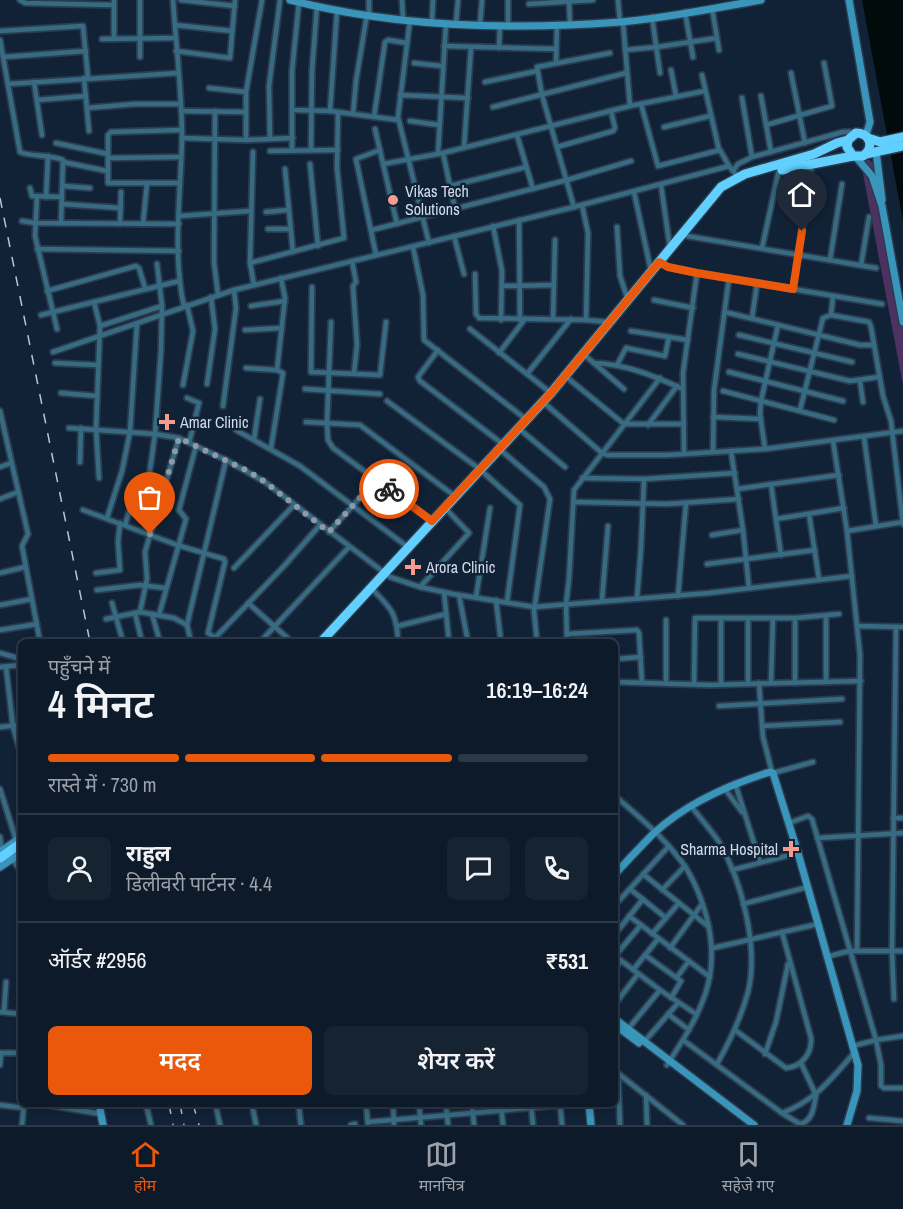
<!DOCTYPE html>
<html lang="hi">
<meta charset="utf-8">
<style>
:root{--surface:#0d1a29;--page:#162331;--text:#f1f3f6;--muted:#9aa1a8;--line:#2d3846;--accent:#ea580c}
body{margin:0;font-family:"Archivo Narrow","Noto Sans Devanagari",sans-serif;background:var(--page);color:var(--text);height:100vh;display:flex;flex-direction:column;font-size:22px;white-space:nowrap}
*{box-sizing:border-box;margin:0}
p{font-size:20px;color:var(--muted)}
.icon{flex:none;width:33px;height:33px;fill:none;stroke:currentColor;stroke-width:2;stroke-linecap:round;stroke-linejoin:round}
.map{position:relative;flex:1;overflow:hidden}
.details{position:absolute;left:18px;top:639px;width:600px;height:468px;display:flex;flex-direction:column;background:var(--surface);border-radius:9px;box-shadow:0 3px 9px #0003,0 0 0 2px var(--line)}
.details>*{flex:none}
.pin{position:absolute;display:grid;place-items:center;width:51px;height:51px;color:#fff;margin:-62px -26px;border-radius:50% 50% 50% 0;rotate:-45deg;box-shadow:0 0 6px #0007}
.pin .icon{rotate:45deg}
.courier{position:absolute;display:grid;place-items:center;width:60px;height:60px;margin:-30px;border:4px solid #ea580c;border-radius:50%;background:#fff;color:#222;box-shadow:0 2px 8px #0007}
.headline em{font-style:normal;font-weight:600}
.headline div{display:flex;flex-direction:column-reverse}
.headline{display:flex;align-items:center;justify-content:space-between;height:102px;padding:0 30px}
h1{font-size:39px;font-weight:600;line-height:45px}
.bar{display:grid;grid-template-columns:repeat(4,1fr);gap:9px 6px;align-content:center;height:72px;padding:0 30px}
.bar i{height:8px;border-radius:4px;background:var(--line)}
.bar .active{background:var(--accent)}
.bar p{grid-column:span 4}
.line{display:flex;align-items:center;gap:15px;padding:0 30px;border-top:2px solid var(--line)}
.line div{flex:1}
.round{display:grid;place-items:center;flex:none;width:63px;height:63px;border-radius:9px;background:var(--page)}
.cta{display:flex;gap:12px;margin-top:auto;padding:12px 30px}
.cta a{flex:1;height:69px;border-radius:9px;background:var(--accent);color:#fff;font-size:24px;font-weight:600;line-height:69px;text-align:center}
.cta a+a{background:var(--page);color:var(--text)}
.tabs{display:flex;justify-content:space-around;align-items:center;height:84px;border-top:2px solid var(--line);background:var(--surface);font-size:16px;color:var(--muted)}
.tabs a{display:grid;justify-items:center;gap:3px}
.tabs .active{color:var(--accent)}
.map>svg:first-child{display:block}
</style>
<div class="map">
<svg width="903" height="1125" viewBox="0 0 903 1125">
<rect width="100%" height="100%" fill="#112237"/>
<polygon fill="#4c3261" points="860,158 870,160 876,168 903,307 903,385"/>
<polygon fill="#020b0b" points="862,0 903,0 903,221"/>
<g fill="none" stroke-linecap="round" stroke-linejoin="round">
<g stroke="#2c3c50" stroke-width="8">
<g id="street">
<polyline points="20,0 25,3 114,5"/>
<polyline points="140,0 140,57"/>
<path d="M173 0C176 46 182 92 182 137 181 194 172 251 184 307"/>
<polyline points="181,0 235,6"/>
<polyline points="369,0 369,14"/>
<polyline points="402,0 403,19"/>
<polyline points="569,0 570,24"/>
<polyline points="618,0 620,22"/>
<polyline points="529,4 593,0"/>
<polyline points="712,8 719,50"/>
<polyline points="685,12 693,57"/>
<polyline points="652,17 660,73"/>
<polyline points="410,20 398,117 429,243"/>
<polyline points="432,22 433,0"/>
<polyline points="623,22 630,106"/>
<polyline points="456,23 458,0"/>
<polyline points="480,24 482,0"/>
<polyline points="175,25 232,31"/>
<polyline points="508,25 508,0"/>
<polyline points="0,31 83,26 88,78"/>
<polyline points="102,39 176,38"/>
<polyline points="114,39 114,0"/>
<path d="M0 40 20 152C26 156 52 155 63 160L61 223"/>
<polyline points="444,46 556,49"/>
<polyline points="499,48 500,25"/>
<polyline points="625,50 657,47 717,38"/>
<polyline points="176,51 230,58 235,0"/>
<polyline points="3,57 86,51"/>
<polyline points="414,63 442,66"/>
<polyline points="556,63 557,25"/>
<polyline points="671,70 676,96"/>
<polyline points="791,73 805,143"/>
<polyline points="702,75 719,150"/>
<polyline points="84,78 89,131"/>
<polyline points="34,82 42,135"/>
<polyline points="485,82 537,71"/>
<polyline points="8,84 179,73"/>
<polyline points="209,88 246,92"/>
<polyline points="400,95 468,98"/>
<polyline points="761,96 771,152"/>
<polyline points="742,98 752,157"/>
<polyline points="37,100 86,96"/>
<polyline points="641,104 658,166 720,150 729,166 738,177"/>
<polyline points="493,107 626,73"/>
<polyline points="87,108 135,104 181,104"/>
<polyline points="293,110 330,111 398,120"/>
<polyline points="181,111 245,112"/>
<polyline points="215,111 214,262 218,295"/>
<polyline points="330,111 337,10"/>
<polyline points="353,114 356,81 367,14"/>
<polyline points="374,117 385,42 388,40 407,43"/>
<polyline points="410,121 439,125"/>
<polyline points="766,125 832,106 824,63"/>
<polyline points="664,127 710,116"/>
<polyline points="375,129 397,224"/>
<polyline points="517,135 533,189"/>
<polyline points="182,138 246,140 293,138"/>
<polyline points="270,139 269,86 280,0"/>
<polyline points="246,140 246,92 262,0"/>
<polyline points="56,143 108,154"/>
<polyline points="464,147 471,47"/>
<polyline points="557,147 613,131 615,128 611,111"/>
<polyline points="311,149 312,71 317,5"/>
<polyline points="292,150 292,71 299,2"/>
<polyline points="270,151 338,150"/>
<polyline points="253,152 250,263 254,285"/>
<polyline points="443,153 455,209"/>
<polyline points="438,154 446,23"/>
<polyline points="108,158 180,157"/>
<polyline points="63,162 107,171"/>
<polyline points="310,164 318,246"/>
<polyline points="383,164 443,153 630,106 705,91"/>
<polyline points="285,169 293,252"/>
<polyline points="733,171 738,164 752,157 843,132 850,132 852,135"/>
<polyline points="179,183 108,183 108,135 111,132 181,130"/>
<polyline points="661,185 670,248"/>
<polyline points="63,186 90,188"/>
<polyline points="450,186 526,167"/>
<polyline points="30,188 32,196 62,197"/>
<polyline points="634,192 651,271"/>
<polyline points="37,196 35,236 57,329"/>
<polyline points="46,197 48,156"/>
<polyline points="62,204 121,208"/>
<polyline points="582,205 588,233 586,320"/>
<polyline points="574,207 542,95 537,67 610,53"/>
<polyline points="266,212 288,210"/>
<polyline points="179,216 250,211"/>
<polyline points="519,220 520,320"/>
<polyline points="22,221 35,223 179,224"/>
<polyline points="120,224 121,192"/>
<polyline points="143,224 147,183"/>
<polyline points="493,226 502,271 501,320"/>
<polyline points="617,227 620,276 628,300"/>
<polyline points="268,229 290,229"/>
<polyline points="372,230 567,180 631,161"/>
<polyline points="454,236 464,274"/>
<polyline points="687,236 876,268"/>
<polyline points="413,247 423,295 424,340 527,420"/>
<polyline points="762,248 779,170"/>
<polyline points="37,249 179,251"/>
<polyline points="376,255 356,159 380,150"/>
<polyline points="830,260 842,184"/>
<polyline points="352,261 356,282 353,286 357,345 354,373"/>
<polyline points="659,262 668,267 697,273 882,304"/>
<polyline points="250,263 344,238 337,168 338,112"/>
<polyline points="861,265 869,217"/>
<polyline points="475,274 476,314 479,318 586,320 608,322"/>
<polyline points="502,286 554,285"/>
<polyline points="312,287 311,372 380,375 386,322"/>
<polyline points="793,289 812,164"/>
<polyline points="47,291 136,266 139,268 145,288"/>
<polyline points="654,300 693,308"/>
<polyline points="94,302 100,326 96,429 99,478"/>
<polyline points="251,306 285,301"/>
<polyline points="725,312 860,345 874,345"/>
<polyline points="41,315 179,281"/>
<polyline points="831,315 833,296"/>
<polyline points="752,318 757,284"/>
<polyline points="553,319 555,240"/>
<polyline points="331,322 327,423 328,440 333,448 432,521"/>
<polyline points="100,326 162,306"/>
<polyline points="470,329 551,393"/>
<polyline points="245,330 282,328"/>
<polyline points="631,331 688,340"/>
<polyline points="739,335 852,362"/>
<polyline points="438,350 418,377 420,381 504,445"/>
<polyline points="53,352 234,290 574,207 729,166"/>
<polyline points="499,353 525,319"/>
<polyline points="738,354 850,381 879,377"/>
<polyline points="588,358 624,389"/>
<polyline points="55,363 98,365"/>
<path d="M594 363C626 364 654 376 683 389"/>
<polyline points="617,365 626,348 665,356 669,337"/>
<polyline points="246,368 277,370 283,373 271,448"/>
<polyline points="277,370 285,298 281,278"/>
<polyline points="729,372 843,401"/>
<polyline points="527,374 571,319"/>
<polyline points="570,380 624,424 684,424"/>
<polyline points="860,381 863,402"/>
<polyline points="207,384 215,329 211,297"/>
<polyline points="183,385 193,331 187,305"/>
<polyline points="305,389 380,394"/>
<polyline points="723,391 834,420"/>
<polyline points="61,393 97,396"/>
<polyline points="187,398 199,403 189,443"/>
<polyline points="387,401 481,470"/>
<polyline points="543,402 602,453 607,455 668,455 765,449 903,431"/>
<polyline points="223,406 236,308 234,290"/>
<polyline points="800,410 823,318 831,315 869,322 871,327 883,396 891,421 903,524"/>
<polyline points="0,411 28,534 22,546 40,642"/>
<polyline points="713,417 761,419"/>
<polyline points="306,422 360,425 456,497"/>
<polyline points="648,425 677,386"/>
<polyline points="69,428 155,434 179,438 196,446 226,460 265,482 390,577 420,587 453,594 534,607 709,593 852,576"/>
<polyline points="236,430 300,466 409,548"/>
<polyline points="523,432 565,467"/>
<polyline points="864,437 876,526"/>
<polyline points="254,439 260,399"/>
<polyline points="833,441 847,531 860,655 857,951"/>
<polyline points="765,449 760,414 761,401 778,325"/>
<polyline points="731,451 743,530 749,588"/>
<polyline points="713,452 714,390 729,278"/>
<polyline points="504,453 544,487 550,499 534,611 537,642"/>
<polyline points="684,454 683,373 697,273"/>
<polyline points="80,462 81,428"/>
<polyline points="0,467 11,463"/>
<polyline points="485,474 520,505 507,602"/>
<polyline points="582,478 644,479 735,473"/>
<polyline points="771,484 781,555"/>
<polyline points="737,489 839,475"/>
<polyline points="0,499 18,492"/>
<polyline points="574,502 667,504 739,499"/>
<polyline points="83,510 177,545 224,559 225,562 208,633 214,637"/>
<polyline points="809,514 819,579"/>
<polyline points="107,518 122,471 130,432 137,323"/>
<polyline points="776,519 844,508"/>
<polyline points="125,525 139,480 149,477 155,434 161,351 162,306 157,264"/>
<polyline points="847,531 903,522"/>
<polyline points="329,532 376,480"/>
<polyline points="712,535 743,530"/>
<polyline points="707,564 815,550"/>
<polyline points="234,568 294,505"/>
<polyline points="0,573 25,567"/>
<polyline points="96,573 120,570 118,542 120,523"/>
<polyline points="420,587 469,533 449,512"/>
<polyline points="97,590 140,585 165,588"/>
<path d="M375 592C393 610 397 616 398 642"/>
<polyline points="444,592 449,642"/>
<polyline points="459,595 468,642"/>
<polyline points="678,596 686,503"/>
<polyline points="476,597 490,508"/>
<polyline points="637,598 641,548 644,479"/>
<polyline points="496,600 501,642"/>
<polyline points="602,600 608,526"/>
<polyline points="112,603 123,642"/>
<polyline points="248,603 292,642"/>
<polyline points="0,605 32,599"/>
<polyline points="140,612 147,579 145,552 179,438"/>
<polyline points="135,613 142,642"/>
<polyline points="152,614 160,642"/>
<polyline points="159,615 186,519 179,510 196,446"/>
<polyline points="826,616 826,682"/>
<polyline points="106,619 140,612 174,618 187,625"/>
<polyline points="666,620 666,683"/>
<polyline points="398,626 446,614"/>
<polyline points="858,626 903,627"/>
<polyline points="0,630 37,624"/>
<polyline points="567,634 637,630 639,633 642,683"/>
<polyline points="191,642 187,625 226,460"/>
<polyline points="211,642 284,566 320,525"/>
<polyline points="260,642 349,547"/>
<polyline points="567,642 566,604 569,579 574,490 660,378"/>
<polyline points="0,653 21,659"/>
<polyline points="615,659 641,657"/>
<polyline points="0,667 21,665"/>
<polyline points="6,667 13,727 21,754"/>
<polyline points="615,682 710,685 861,681"/>
<polyline points="759,683 763,737 772,772"/>
<polyline points="771,683 773,618"/>
<polyline points="795,683 795,618"/>
<polyline points="694,684 695,618 795,618 839,614"/>
<polyline points="721,684 721,618"/>
<polyline points="748,684 748,618"/>
<polyline points="719,706 842,699"/>
<polyline points="762,726 840,722"/>
<polyline points="0,727 21,725"/>
<polyline points="773,773 813,762"/>
<polyline points="735,783 760,862"/>
<polyline points="724,788 742,812"/>
<polyline points="0,789 16,840"/>
<path d="M615 796C637 815 660 834 678 857 692 874 700 894 706 915 723 977 700 1014 667 1065"/>
<path d="M691 806C700 818 711 830 719 842 742 881 759 948 748 992 741 1018 730 1041 717 1064"/>
<polyline points="893,818 903,818"/>
<polyline points="789,823 808,816 812,819 876,1040 881,1065 881,1086 884,1088 903,1088"/>
<polyline points="0,837 2,850"/>
<polyline points="817,838 903,833"/>
<polyline points="12,859 21,871"/>
<polyline points="732,870 798,853"/>
<polyline points="643,874 709,927"/>
<polyline points="630,889 666,918"/>
<polyline points="662,890 685,866"/>
<polyline points="743,904 808,887"/>
<polyline points="615,905 669,846"/>
<polyline points="629,916 710,977"/>
<polyline points="615,934 643,899"/>
<polyline points="652,934 679,903"/>
<polyline points="670,948 702,904"/>
<polyline points="713,948 818,924"/>
<polyline points="645,955 681,981 671,998"/>
<polyline points="615,956 660,990 696,1014"/>
<polyline points="615,956 641,925"/>
<polyline points="826,957 849,951 903,951"/>
<polyline points="615,968 621,961"/>
<polyline points="633,970 658,939"/>
<polyline points="677,977 689,961"/>
<polyline points="894,999 892,951 896,627"/>
<polyline points="615,1004 638,974"/>
<polyline points="0,1012 21,1014"/>
<polyline points="4,1012 6,982"/>
<polyline points="668,1014 689,1030"/>
<polyline points="628,1029 660,990"/>
<path d="M735 1030 786 1068C802 1067 812 1053 811 1038L782 932"/>
<path d="M683 1040 782 1113C815 1101 832 1078 854 1053"/>
<polyline points="644,1042 678,1003"/>
<polyline points="853,1046 876,1040 903,1036"/>
<polyline points="0,1053 21,1053"/>
<polyline points="765,1054 776,1022 788,964"/>
<polyline points="0,1065 1,1053"/>
<polyline points="615,1071 683,1125"/>
<polyline points="618,1074 620,1125"/>
<polyline points="646,1095 647,1125"/>
<polyline points="42,1104 101,1114"/>
<polyline points="146,1104 151,1125"/>
<polyline points="252,1104 256,1125"/>
<polyline points="366,1104 368,1125"/>
<polyline points="393,1104 394,1125"/>
<polyline points="419,1104 421,1125"/>
<polyline points="446,1104 448,1125"/>
<polyline points="472,1104 474,1125"/>
<polyline points="501,1104 503,1125"/>
<polyline points="531,1104 533,1125"/>
<polyline points="560,1104 562,1125"/>
<polyline points="0,1105 24,1108"/>
<polyline points="216,1107 220,1125"/>
<polyline points="299,1108 301,1125"/>
<path d="M782 1113 800 1124C813 1121 814 1106 816 1095L801 1063"/>
<polyline points="869,1118 903,1121"/>
<polyline points="368,1122 575,1104"/>
<polyline points="22,1125 24,1104"/>
<polyline points="351,1125 355,1124"/>
</g>
</g>
<g stroke="#2c3c50" stroke-width="10">
<g id="secondary">
<path d="M290 0C395 27 514 30 621 22 668 18 715 8 761 0"/>
<polyline points="849,0 870,122 866,135"/>
<polyline points="876,151 882,200"/>
<polyline points="856,157 872,176 882,206 903,322"/>
<polyline points="0,852 21,837"/>
<polyline points="0,867 21,853"/>
<path d="M615 874C628 860 641 846 654 833 687 803 728 785 770 772L773 773 798 853 858 1065 857 1091 847 1125"/>
<polyline points="615,1019 754,1125"/>
<polyline points="615,1025 639,1043"/>
<polyline points="99,1104 103,1125"/>
<polyline points="589,1104 591,1125"/>
</g>
</g>
<g stroke="#2c3c50" stroke-width="12">
<g id="highway">
<polyline points="868,138 880,142 903,137"/>
<polyline points="866,154 903,146"/>
<polyline points="782,170 853,156"/>
<path d="M321 642 551 393 721 187 745 174 814 154 837 143 848 140 856 133C870 133 875 147 863 156H853L847 147 848 140"/>
<polyline points="0,858 21,843"/>
</g>
</g>
<use href="#street" stroke="#366b82" stroke-width="4.5"/>
<use href="#secondary" stroke="#3995ba" stroke-width="7"/>
<use href="#highway" stroke="#62d0ff" stroke-width="9"/>
<g stroke="#bac5d5" stroke-width="1.5" stroke-dasharray="10 10" stroke-linecap="butt">
<polyline points="0,198 90,642"/>
<polyline points="169,1104 173,1125"/>
<polyline points="180,1104 184,1125"/>
<polyline points="193,1104 199,1125"/>
</g>
</g>
<g fill="none" stroke-linecap="round" stroke-linejoin="round">
<polyline stroke="#8d9aab" stroke-width="6" stroke-dasharray="0 10.8" points="150,534 179,438 248,471 265,482 329,532 376,480 389,489"/>
<polyline stroke="#ea580c" stroke-width="8" points="389,489 432,521 551,393 659,262 668,267 697,273 793,289 802,231"/>
</g>
<g fill="#f59c91" stroke="#112237" stroke-width="2">
<circle cx="393" cy="200" r="6"/>
<path d="M164 413h6v6h6v6h-6v6h-6v-6h-6v-6h6z"/>
<path d="M410 558h6v6h6v6h-6v6h-6v-6h-6v-6h6z"/>
<path d="M788 840h6v6h6v6h-6v6h-6v-6h-6v-6h6z"/>
</g>
<g text-anchor="middle" stroke-width="5" stroke-linejoin="round" paint-order="stroke">
<g font-size="16" fill="#d0dbea" stroke="#112237" text-anchor="start">
<text x="405" y="197">Vikas Tech<tspan x="405" dy="18">Solutions</tspan></text>
<text x="180" y="428">Amar Clinic</text>
<text x="426" y="573">Arora Clinic</text>
<text x="778" y="855" text-anchor="end">Sharma Hospital</text>
</g>
</g>
</svg>
<div class="pin" style="left:150px;top:534px;background:#ea580c"><svg class="icon" aria-label="bag" viewBox="0 0 24 24"><path d="M5 8h14l-1 12H6zM9 8a3 3 0 0 1 6 0"/></svg></div>
<div class="pin" style="left:802px;top:231px;background:#1f2937"><svg class="icon" aria-label="home" viewBox="0 0 24 24"><path d="M3 11l9-7 9 7M6 9v11h12V9"/></svg></div>
<div class="courier" style="left:389px;top:489px"><svg class="icon" aria-label="bike" viewBox="0 0 24 24"><circle cx="6" cy="16" r="4"/><circle cx="18" cy="16" r="4"/><path d="M6 16l4-8h5l3 8M10 8l3 8H6M13 5h3"/></svg></div>
<section class="details">
<div class="headline"><div><h1>4 मिनट</h1><p>पहुँचने में</p></div><em>16:19–16:24</em></div>
<div class="bar"><i class="active"></i><i class="active"></i><i class="active"></i><i></i><p>रास्ते में · 730 m</p></div>
<div class="line" style="height:108px"><a class="round"><svg class="icon" aria-label="person" viewBox="0 0 24 24"><circle cx="12" cy="8" r="4"/><path d="M4 21q1-7 8-7t8 7"/></svg></a><div><b>राहुल</b><p>डिलीवरी पार्टनर · 4.4</p></div><a class="round"><svg class="icon" aria-label="chat" viewBox="0 0 24 24"><path d="M4 5h16v11H9l-5 4z"/></svg></a><a class="round"><svg class="icon" aria-label="phone" viewBox="0 0 24 24"><path d="M5 4h4l2 5-3 2q2 4 5 5l2-3 5 2v4C11 20 4 13 5 4z"/></svg></a></div>
<div class="line" style="height:78px"><div>ऑर्डर #2956</div><b>₹531</b></div>
<div class="cta"><a>मदद</a><a>शेयर करें</a></div>
</section>
</div>
<nav class="tabs">
<a class="active"><svg class="icon" aria-label="home" viewBox="0 0 24 24"><path d="M3 11l9-7 9 7M6 9v11h12V9"/></svg>होम</a>
<a><svg class="icon" aria-label="map" viewBox="0 0 24 24"><path d="M3 6l6-2 6 2 6-2v14l-6 2-6-2-6 2zM9 4v14M15 6v14"/></svg>मानचित्र</a>
<a><svg class="icon" aria-label="saved" viewBox="0 0 24 24"><path d="M7 4h10v16l-5-4-5 4z"/></svg>सहेजे गए</a>
</nav>
